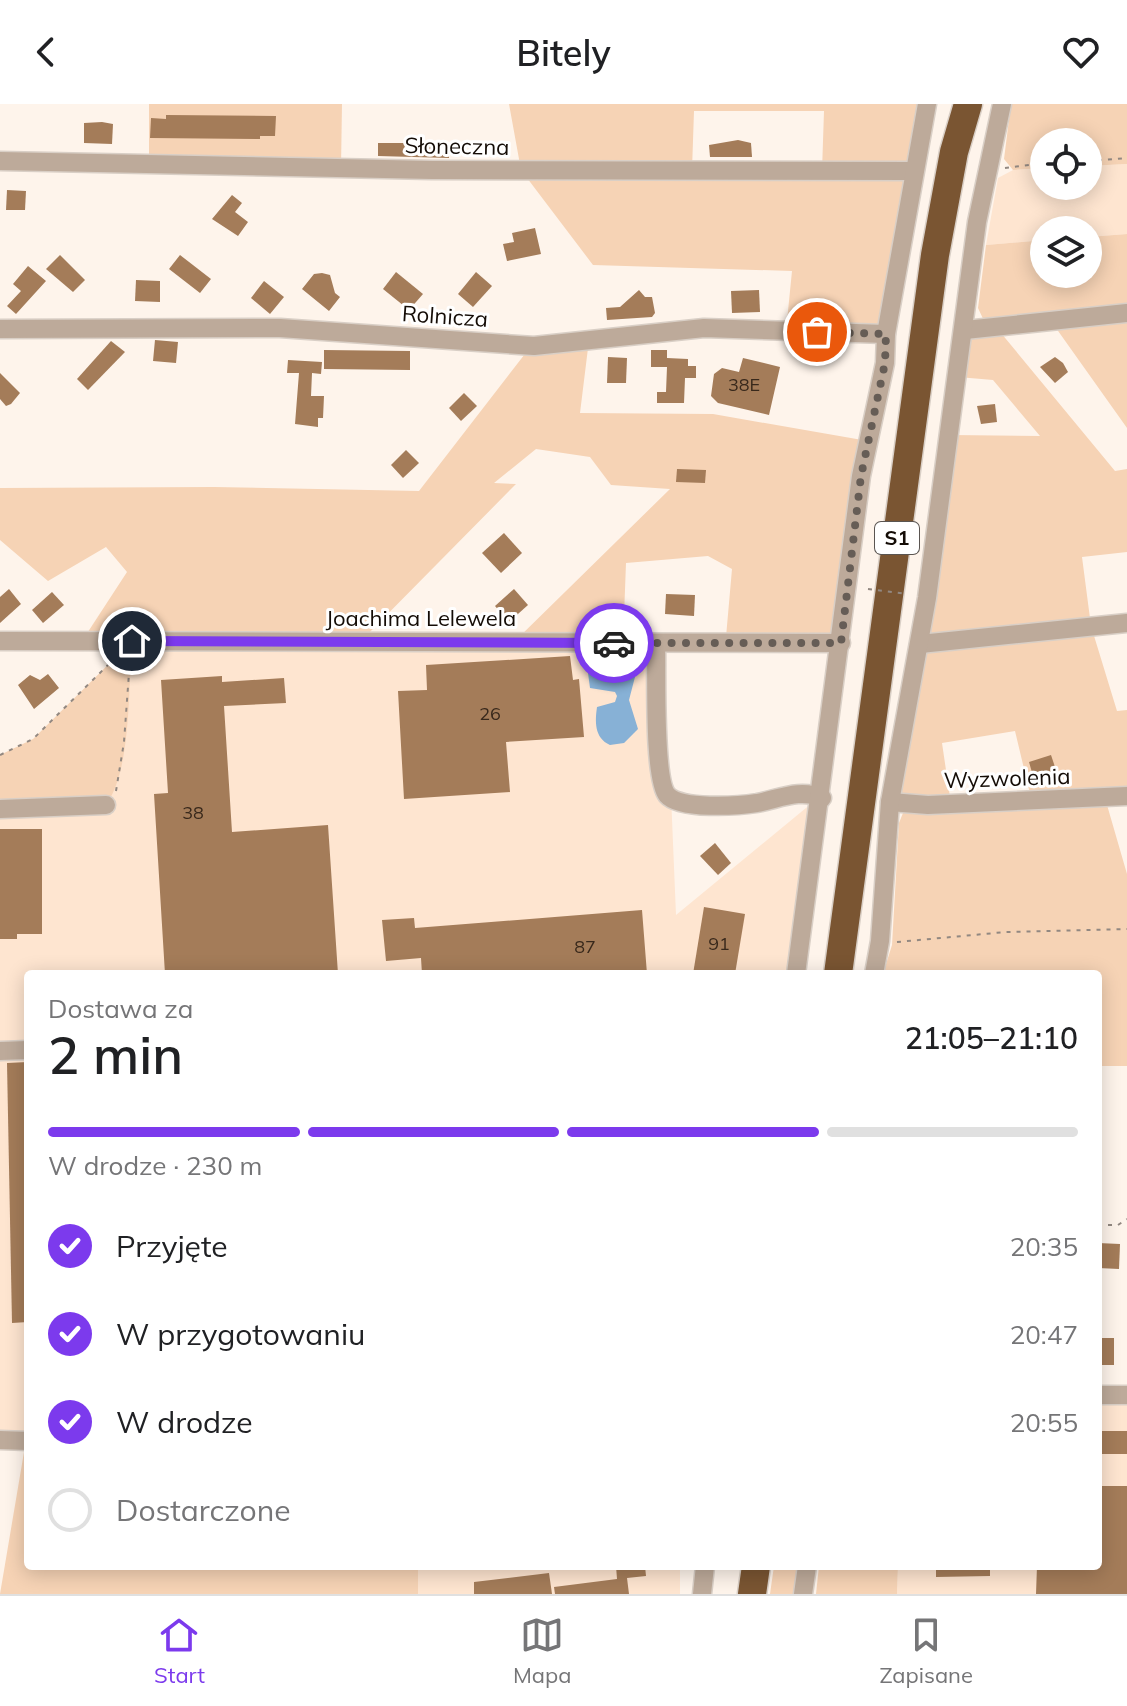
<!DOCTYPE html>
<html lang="pl">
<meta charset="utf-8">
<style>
:root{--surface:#fff;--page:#f6f6f6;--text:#202124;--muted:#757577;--line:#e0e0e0;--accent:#7c3aed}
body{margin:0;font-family:Mulish,sans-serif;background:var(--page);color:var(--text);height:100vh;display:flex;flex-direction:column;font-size:30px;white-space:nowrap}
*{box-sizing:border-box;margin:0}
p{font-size:26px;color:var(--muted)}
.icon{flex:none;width:44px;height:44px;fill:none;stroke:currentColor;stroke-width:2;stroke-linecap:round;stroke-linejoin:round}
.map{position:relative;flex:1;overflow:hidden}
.sheet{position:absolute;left:24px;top:866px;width:1078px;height:600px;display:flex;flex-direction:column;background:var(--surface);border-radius:8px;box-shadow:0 4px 20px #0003}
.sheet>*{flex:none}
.controls{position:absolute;left:1030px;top:24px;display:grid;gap:16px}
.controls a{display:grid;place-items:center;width:72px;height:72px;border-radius:50%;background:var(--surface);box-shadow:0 4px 20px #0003;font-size:40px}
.pin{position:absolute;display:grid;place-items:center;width:68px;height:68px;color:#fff;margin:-34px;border:4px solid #fff;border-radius:50%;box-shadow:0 2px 8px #0007}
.courier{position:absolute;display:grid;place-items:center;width:80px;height:80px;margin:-40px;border:6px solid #7c3aed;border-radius:50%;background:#fff;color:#222;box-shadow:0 2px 10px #0007}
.overview em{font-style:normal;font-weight:600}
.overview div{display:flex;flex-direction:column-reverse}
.overview{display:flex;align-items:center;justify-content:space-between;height:136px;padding:0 24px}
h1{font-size:52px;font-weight:600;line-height:60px}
.bar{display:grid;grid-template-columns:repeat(4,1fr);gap:12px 8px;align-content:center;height:96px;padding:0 24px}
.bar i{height:10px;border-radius:6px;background:var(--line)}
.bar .selected{background:var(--accent)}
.bar p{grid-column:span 4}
ol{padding:0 24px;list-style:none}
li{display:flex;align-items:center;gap:24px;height:88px}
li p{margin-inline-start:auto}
li .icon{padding:8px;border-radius:50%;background:var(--accent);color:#fff;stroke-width:4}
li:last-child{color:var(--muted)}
li i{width:44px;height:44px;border:4px solid var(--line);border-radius:50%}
header{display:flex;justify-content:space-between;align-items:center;height:104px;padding:0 24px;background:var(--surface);font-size:36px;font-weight:600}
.tabs{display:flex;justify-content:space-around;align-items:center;height:112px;border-top:2px solid var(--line);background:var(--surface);font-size:22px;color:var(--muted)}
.tabs a{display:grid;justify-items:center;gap:4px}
.tabs .selected{color:var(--accent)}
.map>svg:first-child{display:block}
</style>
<header><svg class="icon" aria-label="back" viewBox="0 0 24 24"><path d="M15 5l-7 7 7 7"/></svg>Bitely<svg class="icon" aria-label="heart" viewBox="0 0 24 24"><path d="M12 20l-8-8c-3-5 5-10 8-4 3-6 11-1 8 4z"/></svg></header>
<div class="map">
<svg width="1127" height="1490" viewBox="0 0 1127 1490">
<rect width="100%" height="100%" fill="#fef4eb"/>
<g fill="#fee5d0">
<polygon points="1127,60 1127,130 1088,133 1088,126 1044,126 1044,136 986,141 998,74 1013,66 1044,64 1044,82 1088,82 1088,62"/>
<polygon points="132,537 656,539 671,691 676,811 812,699 788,870 28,870 28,1329 0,1328 0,705"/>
<polygon points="1127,1300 1127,1490 897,1490 898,1462 1098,1462 1098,1301"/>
<rect x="418" y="1462" width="262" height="28"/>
</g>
<g fill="#f6d3b5" fill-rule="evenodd">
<polygon points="149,0 342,0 341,63 149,60"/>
<path d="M509 0H927L886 230 786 227 792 167 593 161 521 66ZM694 7H824L822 67 692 66Z"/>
<polygon points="1011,0 1127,0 1127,60 1088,62 1088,38 1044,38 1044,64 1013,66 1004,55"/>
<path d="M1127 130V324L1051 217 996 223 1115 367 1127 365V448L1082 453 1091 522 1117 607 1127 606V692L1105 694 1127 770V962H1098V870H883L892 841 899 719 905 704 890 698 951 331 1040 332 993 276 958 273 965 226 985 219 978 204 986 141 1044 136V170H1088V133ZM1015 627 1032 698 951 700 942 639Z"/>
<path d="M589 236 580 309 713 310 868 337 836 529 830 533H726L732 465 708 452 626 459 623 539 514 538 670 385 611 381 590 353 536 345 494 379 516 380 361 537 132 538C128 582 132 665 106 701L0 705V651L33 635 131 538 82 537 127 468 106 443 48 477 0 436V384L214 383 419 387 528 246Z"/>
<polygon points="24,1348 28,1348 28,1462 418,1462 418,1490 0,1490"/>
<polygon points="774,1462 800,1462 796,1490 770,1490"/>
<polygon points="819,1462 898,1462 897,1490 816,1490"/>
</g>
<path fill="#87b1d6" d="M623 554 632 558 635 573 629 596 638 625 624 639 610 641C594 634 595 617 597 603L615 598 617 592 615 588 590 584 588 569 594 564 606 566Z"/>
<g fill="#a47c59">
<polygon points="166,11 276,12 275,32 260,32 260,35 150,34 151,14 166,15"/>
<polygon points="102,18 113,20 112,40 84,39 84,19"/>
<polygon points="738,36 751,39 752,53 710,53 709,41"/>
<polygon points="378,39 449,39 449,54 378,52"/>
<polygon points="7,86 26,87 25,106 6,106"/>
<polygon points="232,91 242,99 235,108 248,118 238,132 212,115"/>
<polygon points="535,124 541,150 507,157 503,140 514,138 512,129"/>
<polygon points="60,151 85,176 73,188 46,165"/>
<polygon points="180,151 211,175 200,189 169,165"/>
<polygon points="28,162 46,177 16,210 7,202 21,187 13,180"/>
<polygon points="396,168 423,190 409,206 383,185"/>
<polygon points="476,168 492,182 473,203 458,190"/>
<polygon points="322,169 330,171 335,189 340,193 329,207 302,185 314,170"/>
<polygon points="136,176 160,177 160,198 135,197"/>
<polygon points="264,177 284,193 270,210 251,194"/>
<polygon points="639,186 645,193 652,193 655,209 652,213 607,216 606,204 620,203"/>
<polygon points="759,186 760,208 732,209 731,187"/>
<polygon points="155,236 178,238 176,259 153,257"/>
<polygon points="111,237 125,248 88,286 77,275"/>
<polygon points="324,246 410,247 410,266 324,265"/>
<polygon points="651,246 667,246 667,254 688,255 688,262 696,262 696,274 685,274 684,299 657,299 657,288 666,288 667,263 651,263"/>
<polygon points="608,253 627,254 626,279 607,279"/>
<polygon points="1055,253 1063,259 1068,268 1055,279 1040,263"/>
<polygon points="743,254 780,263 769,311 718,299 711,292 714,270 722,264 739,268"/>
<polygon points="288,256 322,258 321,270 312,269 311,292 324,292 323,314 318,314 318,323 295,320 299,269 287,269"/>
<polygon points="0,269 20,289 11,300 6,302 0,295"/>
<polygon points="464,289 477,302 461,317 449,304"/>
<polygon points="995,300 997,318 981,320 977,302"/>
<polygon points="406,346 419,359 403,374 391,361"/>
<polygon points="677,365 706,366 705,379 676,378"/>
<polygon points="504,429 522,449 501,469 482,449"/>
<polygon points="9,485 21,500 0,519 0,493"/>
<polygon points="514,485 528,501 509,518 495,502"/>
<polygon points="52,488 64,501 43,519 32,506"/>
<polygon points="666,490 695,491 694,512 665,510"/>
<polygon points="570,552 573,576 579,575 584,633 506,638 510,688 404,695 398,587 427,586 426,561"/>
<polygon points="48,570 59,584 34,605 18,581 30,571 40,576"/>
<polygon points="222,572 222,578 284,574 286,599 224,602 232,728 328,721 338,870 165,870 154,690 168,689 161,576"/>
<polygon points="1051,651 1058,672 1035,679 1029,658"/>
<polygon points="0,725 42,725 42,830 17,830 17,835 0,835"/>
<polygon points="715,739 731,759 718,771 700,752"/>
<polygon points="704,803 745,810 735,870 693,870"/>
<polygon points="642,806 647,870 422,870 421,854 386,857 382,816 414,814 415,824"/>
<polygon points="28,958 28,1218 12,1219 7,959"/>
<polygon points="1098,1139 1120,1140 1119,1165 1098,1164"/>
<rect x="1098" y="1234" width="16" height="27"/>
<rect x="1098" y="1327" width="29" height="23"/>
<polygon points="1098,1382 1127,1382 1127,1490 1036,1490 1037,1462 1098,1462"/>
<polygon points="616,1462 645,1462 646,1472 627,1474 629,1490 555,1490 554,1483 617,1475"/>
<polygon points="936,1462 990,1462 990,1472 936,1473"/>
<polygon points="549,1469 552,1490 474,1490 474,1478"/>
</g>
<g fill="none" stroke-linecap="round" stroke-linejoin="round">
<g stroke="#d9cfc6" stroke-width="21">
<g id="minor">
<polyline points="0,57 432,66 913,67"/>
<polyline points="0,225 280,224 534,242 704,224 886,230"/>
<polyline points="965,226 1127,209"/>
<polyline points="0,537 841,539"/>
<path d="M656 539C657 567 653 673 667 691 680 706 738 702 757 699 779 695 800 684 822 694"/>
<polyline points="920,540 1127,519"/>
<polyline points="890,698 928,701 1127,692"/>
<polyline points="0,705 106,701"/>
<polyline points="796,870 861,372 885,259 886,230 927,0"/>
<polyline points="874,870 880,837 890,698 927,494 977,118 1002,0"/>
<polyline points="0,947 28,946"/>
<polyline points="1098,1291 1127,1291"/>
<polyline points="0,1336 28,1337"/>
<polyline points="702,1490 705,1462"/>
<polyline points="803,1490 807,1462"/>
</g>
</g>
<g stroke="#d9cfc6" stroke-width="31">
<g id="highway">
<polyline points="838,870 935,151 954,48 968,0"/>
<polyline points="752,1490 756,1462"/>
</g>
</g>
<g stroke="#928881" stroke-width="2" stroke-dasharray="4 6" stroke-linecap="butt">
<polyline points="1088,57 1127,54"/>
<polyline points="1005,64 1044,59"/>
<polyline points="0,651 33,635 114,555"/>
<polyline points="116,687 124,638 130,555"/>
<polyline points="897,838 1006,828 1127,825"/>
<polyline points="1098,1121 1118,1121 1127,1115"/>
</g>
<use href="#minor" stroke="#bdaa9a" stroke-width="18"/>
<use href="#highway" stroke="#7a5532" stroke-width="28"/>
<polyline stroke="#928881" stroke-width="2" stroke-dasharray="4 6" stroke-linecap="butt" points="868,485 907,490"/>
</g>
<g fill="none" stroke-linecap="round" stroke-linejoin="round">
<polyline stroke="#665d56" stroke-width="8" stroke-dasharray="0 14.4" points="614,539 841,539 861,372 885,259 886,230 817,228"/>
<polyline stroke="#7c3aed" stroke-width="10" points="132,537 614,539"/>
</g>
<g text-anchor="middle" stroke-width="6" stroke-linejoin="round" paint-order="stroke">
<g font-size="18" fill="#38281b">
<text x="744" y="287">38E</text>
<text x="490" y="616">26</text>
<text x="193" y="715">38</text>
<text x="719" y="846">91</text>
<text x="585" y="849">87</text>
</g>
<rect fill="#fff" stroke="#5a5551" stroke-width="2" x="875" y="418" width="44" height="32" rx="6"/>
<g font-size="20" font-weight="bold" fill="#140c06">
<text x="897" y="441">S1</text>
</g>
<g font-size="22" fill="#140c06" stroke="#fff">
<text transform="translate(457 42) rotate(1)" y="8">Słoneczna</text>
<text transform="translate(445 212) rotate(4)" y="8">Rolnicza</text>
<text x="421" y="522">Joachima Lelewela</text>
<text transform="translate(1007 674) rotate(-2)" y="8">Wyzwolenia</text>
</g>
</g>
</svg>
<div class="controls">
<a><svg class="icon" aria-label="locate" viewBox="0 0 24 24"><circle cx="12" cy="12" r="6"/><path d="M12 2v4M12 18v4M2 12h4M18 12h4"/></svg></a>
<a><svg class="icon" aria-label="layers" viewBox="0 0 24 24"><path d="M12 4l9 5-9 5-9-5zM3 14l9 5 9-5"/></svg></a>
</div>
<div class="pin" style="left:817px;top:228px;background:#ea580c"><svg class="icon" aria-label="bag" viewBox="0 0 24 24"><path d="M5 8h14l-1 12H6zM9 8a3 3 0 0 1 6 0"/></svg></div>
<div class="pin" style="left:132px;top:537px;background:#1f2937"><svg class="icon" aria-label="home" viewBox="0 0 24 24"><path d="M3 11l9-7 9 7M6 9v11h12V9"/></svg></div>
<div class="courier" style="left:614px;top:539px"><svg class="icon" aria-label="car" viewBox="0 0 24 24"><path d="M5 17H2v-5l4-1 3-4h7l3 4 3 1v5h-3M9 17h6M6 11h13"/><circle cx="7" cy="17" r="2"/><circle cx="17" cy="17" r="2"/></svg></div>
<section class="sheet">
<div class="overview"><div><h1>2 min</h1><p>Dostawa za</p></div><em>21:05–21:10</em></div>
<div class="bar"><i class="selected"></i><i class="selected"></i><i class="selected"></i><i></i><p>W drodze · 230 m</p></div>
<ol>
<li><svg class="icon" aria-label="check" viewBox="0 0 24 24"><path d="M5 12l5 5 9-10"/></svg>Przyjęte<p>20:35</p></li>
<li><svg class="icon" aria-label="check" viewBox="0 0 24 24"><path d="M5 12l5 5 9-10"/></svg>W przygotowaniu<p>20:47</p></li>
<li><svg class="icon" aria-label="check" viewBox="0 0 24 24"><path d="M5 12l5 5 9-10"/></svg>W drodze<p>20:55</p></li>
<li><i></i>Dostarczone</li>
</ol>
</section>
</div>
<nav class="tabs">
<a class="selected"><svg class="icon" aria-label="home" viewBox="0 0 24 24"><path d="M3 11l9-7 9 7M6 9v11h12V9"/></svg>Start</a>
<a><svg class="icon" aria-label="map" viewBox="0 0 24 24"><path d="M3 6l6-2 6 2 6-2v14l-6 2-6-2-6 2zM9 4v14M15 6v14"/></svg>Mapa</a>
<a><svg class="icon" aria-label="saved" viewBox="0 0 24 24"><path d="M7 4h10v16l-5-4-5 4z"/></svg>Zapisane</a>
</nav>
